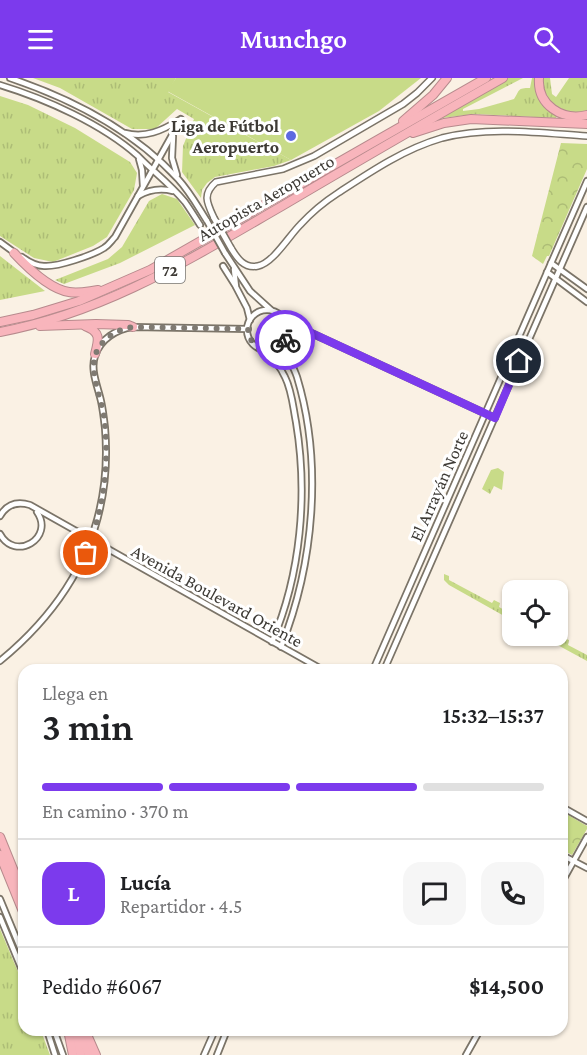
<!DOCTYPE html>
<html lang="es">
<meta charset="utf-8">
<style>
:root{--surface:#fff;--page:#f6f6f6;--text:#202124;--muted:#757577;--line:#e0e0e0;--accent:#7c3aed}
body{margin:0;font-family:"Crimson Pro",serif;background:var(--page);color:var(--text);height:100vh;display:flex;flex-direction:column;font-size:22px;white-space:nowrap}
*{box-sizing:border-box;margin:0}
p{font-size:20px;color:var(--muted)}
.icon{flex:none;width:33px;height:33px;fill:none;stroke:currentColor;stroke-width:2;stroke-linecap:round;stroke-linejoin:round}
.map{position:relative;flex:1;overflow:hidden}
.details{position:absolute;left:18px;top:586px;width:550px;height:372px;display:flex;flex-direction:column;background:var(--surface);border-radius:18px;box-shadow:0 2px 4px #0004}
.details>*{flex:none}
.controls{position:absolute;left:502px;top:502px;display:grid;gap:12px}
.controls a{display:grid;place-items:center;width:66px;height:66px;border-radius:12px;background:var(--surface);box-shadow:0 2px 4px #0004;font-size:30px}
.pin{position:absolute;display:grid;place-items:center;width:51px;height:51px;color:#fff;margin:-26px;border:3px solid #fff;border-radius:50%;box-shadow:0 2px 6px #0007}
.courier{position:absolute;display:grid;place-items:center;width:60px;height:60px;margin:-30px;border:4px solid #7c3aed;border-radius:50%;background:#fff;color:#222;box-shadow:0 2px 8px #0007}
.headline em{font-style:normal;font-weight:600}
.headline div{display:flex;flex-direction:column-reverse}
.headline{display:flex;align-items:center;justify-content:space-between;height:102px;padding:0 24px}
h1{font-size:39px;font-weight:600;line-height:45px}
.bar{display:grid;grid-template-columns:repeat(4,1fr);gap:9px 6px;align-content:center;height:72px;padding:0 24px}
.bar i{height:8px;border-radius:4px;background:var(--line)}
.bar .active{background:var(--accent)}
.bar p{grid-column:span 4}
.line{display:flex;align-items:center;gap:15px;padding:0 24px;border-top:2px solid var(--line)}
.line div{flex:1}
.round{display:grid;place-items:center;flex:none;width:63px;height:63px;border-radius:18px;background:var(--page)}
header{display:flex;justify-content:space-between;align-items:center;height:78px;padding:0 24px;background:var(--accent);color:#fff;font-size:27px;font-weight:600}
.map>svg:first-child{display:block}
</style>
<header><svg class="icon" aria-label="menu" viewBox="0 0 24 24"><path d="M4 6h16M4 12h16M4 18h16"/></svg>Munchgo<svg class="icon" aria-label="search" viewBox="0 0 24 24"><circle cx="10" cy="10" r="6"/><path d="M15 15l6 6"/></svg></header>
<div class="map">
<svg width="587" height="977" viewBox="0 0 587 977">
<defs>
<pattern id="grass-tufts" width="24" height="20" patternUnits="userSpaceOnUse" patternTransform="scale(1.5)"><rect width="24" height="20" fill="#c8db88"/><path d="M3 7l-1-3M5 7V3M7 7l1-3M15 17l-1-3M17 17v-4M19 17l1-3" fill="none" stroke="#adbd76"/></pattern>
<pattern id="park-crowns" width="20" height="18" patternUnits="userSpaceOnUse" patternTransform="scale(1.5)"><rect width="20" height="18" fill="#c8db88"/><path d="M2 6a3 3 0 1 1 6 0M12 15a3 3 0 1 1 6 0" fill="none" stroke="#adbd76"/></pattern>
</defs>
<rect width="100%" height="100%" fill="#faf1e4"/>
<g fill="url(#grass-tufts)">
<polygon points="33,0 176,0 168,14 291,82 274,88 215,99 207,105 202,112 201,120 182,94 183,68 194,41 177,31 155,51 132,51 60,10"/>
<path d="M508 0H523L463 31V33L479 31 514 21C520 12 517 10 530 10L532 0H537V9L557 36 556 40 474 36 442 40 441 36Z"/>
<path d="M543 0H550L552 16 556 19 569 0H587V33C564 40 542 25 543 0Z"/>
<polygon points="0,18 28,27 75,50 130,84 137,95 134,112 107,159 93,168 53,184 34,180 0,158"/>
<polygon points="162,116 177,121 195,147 120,185 64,206 55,202 108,181 122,169 149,123"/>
<polygon points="0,178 45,213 0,222"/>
<polygon points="498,390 504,394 502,412 494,408 490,416 482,411 491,392"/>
<polygon points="444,496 449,498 449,502 492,525 494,522 500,525 499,529 513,537 513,543 449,507 444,502"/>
<polygon points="541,558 552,558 562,564 564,560 569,562 568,567 587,577 587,583"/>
<polygon points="0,851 24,908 24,952 41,953 50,977 0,977"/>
</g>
<g fill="url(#park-crowns)">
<polygon points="561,65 587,66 587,91 549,178 547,178 543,186 532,178"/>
<polygon points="563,734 587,748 587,751 572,777 563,772"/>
</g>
<polygon fill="#c8db88" points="176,0 421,0 379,33 291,82 167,13"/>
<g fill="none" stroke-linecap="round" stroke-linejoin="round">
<g stroke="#7b7468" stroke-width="8">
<g id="minor">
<path d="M10 0C72 21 134 53 178 101 190 114 198 129 207 143"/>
<path d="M0 7C46 21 102 46 138 78 144 84 149 89 155 94 165 103 176 113 185 124 190 131 195 139 200 147"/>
<path d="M125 55C145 60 162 53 179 42"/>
<polyline points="173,58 172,80 177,97"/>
<polyline points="139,81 142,92 143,108"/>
<path d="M138 118C150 111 161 110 173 113"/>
<polyline points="0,164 15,175"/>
<polyline points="225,175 250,213 271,232"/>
<path d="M22 179C29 184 36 188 44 188 58 189 93 177 104 170 109 167 111 163 115 159L181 41"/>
<polyline points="551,185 587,211"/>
<polyline points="223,188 235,207"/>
<polyline points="234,191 236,209 247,230 250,242"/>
<polyline points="547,194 587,224"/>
<circle cx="267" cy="252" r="20"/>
<polyline points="283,239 307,253 495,340"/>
<polyline points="286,258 297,254 307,253"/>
<path d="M262 271C272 279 280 288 285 299 292 313 293 329 296 344 308 416 301 496 272 564"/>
<path d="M0 438C7 426 17 423 30 427L323 592"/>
<path d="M0 456C15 484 55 460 37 434"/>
<path d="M281 569C314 486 323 385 297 299 293 287 286 277 282 265"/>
<path d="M0 583C73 523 113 446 105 350 104 341 103 332 101 323 98 309 90 292 95 278 100 261 117 251 133 249L248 251"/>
<polyline points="373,592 587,103"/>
<polyline points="384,592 587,129"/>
<polyline points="562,729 587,743"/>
<polyline points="562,777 587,790"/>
<polyline points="562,804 587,759"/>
<polyline points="0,821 24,879"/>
<polyline points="0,839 24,897"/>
<polyline points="47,952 55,977"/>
<polyline points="54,952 63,977"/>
<polyline points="204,977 215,952"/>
<polyline points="217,977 227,952"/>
<polyline points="466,977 480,952"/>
</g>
</g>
<g stroke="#7b7468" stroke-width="8">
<g id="tertiary">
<path d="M214 140C207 125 202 116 216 104L283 91 314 78 403 26 417 15 432 0"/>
<path d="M231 170C237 180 244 191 258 188 273 185 289 158 300 147 311 135 324 124 338 115 370 94 404 71 442 60 489 48 540 55 587 58"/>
</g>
</g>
<g stroke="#b78a8d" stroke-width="10">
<g id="motorway">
<path d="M539 0C537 27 562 43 587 37"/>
<polyline points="403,43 433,17 447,0"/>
<polyline points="413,55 444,45 471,41 587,46"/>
<path d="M14 175C27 189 50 211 69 214 79 216 89 213 98 212"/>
<polyline points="0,244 33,237 79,223 150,192 486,0"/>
<polyline points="40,248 96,246 128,247 133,249"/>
<path d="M85 248C101 254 99 261 95 276"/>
<path d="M0 254C106 234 190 181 282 128 355 85 429 42 503 0"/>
<polyline points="0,759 24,818"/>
<polyline points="0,777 24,836"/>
<polyline points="72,952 81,977"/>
<polyline points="79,952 89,977"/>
<polyline points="85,952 96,977"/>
<polyline points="69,957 73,977"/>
</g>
</g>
<use href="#minor" stroke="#fff" stroke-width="4.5"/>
<use href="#tertiary" stroke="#fff" stroke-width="5"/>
<use href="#motorway" stroke="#f8b5bc" stroke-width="8"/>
<g stroke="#7b7468" stroke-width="8" stroke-linecap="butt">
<polyline id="minor-bridge" points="207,143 225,175"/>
</g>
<g stroke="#7b7468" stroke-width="8" stroke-linecap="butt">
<polyline id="tertiary-bridge" points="214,140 231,170"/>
</g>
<use href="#minor-bridge" stroke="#fff" stroke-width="4.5"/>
<use href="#tertiary-bridge" stroke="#fff" stroke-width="5"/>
</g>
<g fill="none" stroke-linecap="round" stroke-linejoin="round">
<path stroke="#7f7a72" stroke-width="6" stroke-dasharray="0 10.8" d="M86 475C104 431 110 385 104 338 101 321 90 295 95 278 100 262 117 251 133 249L248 251C250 273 271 279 285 262"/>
<path stroke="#7c3aed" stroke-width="8" d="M285 262C288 254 299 253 307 253L495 340 519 283"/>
</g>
<circle fill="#5e69e1" stroke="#fff" stroke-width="2" cx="291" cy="58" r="6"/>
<g text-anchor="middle" stroke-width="6" stroke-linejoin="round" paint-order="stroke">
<rect fill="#fff" stroke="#777572" stroke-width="1.5" x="155" y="179" width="30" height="26" rx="4.5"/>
<g font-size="16" font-weight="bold" fill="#3d3a35">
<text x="170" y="198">72</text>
</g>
<g font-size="18" font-weight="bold" fill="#3d3a35" stroke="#fff" text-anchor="end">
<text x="279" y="54">Liga de Fútbol<tspan x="279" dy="21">Aeropuerto</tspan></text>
</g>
<g font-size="18" fill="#3d3a35" stroke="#fff">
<text transform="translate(266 120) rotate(-30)" y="6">Autopista Aeropuerto</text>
<text transform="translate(439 408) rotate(-66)" y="6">El Arrayán Norte</text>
<text transform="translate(217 518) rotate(29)" y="6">Avenida Boulevard Oriente</text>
</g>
</g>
</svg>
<div class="controls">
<a><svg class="icon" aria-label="locate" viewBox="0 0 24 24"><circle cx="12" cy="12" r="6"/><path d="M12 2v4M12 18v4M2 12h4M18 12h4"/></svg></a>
</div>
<div class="pin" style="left:86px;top:475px;background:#ea580c"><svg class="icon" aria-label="bag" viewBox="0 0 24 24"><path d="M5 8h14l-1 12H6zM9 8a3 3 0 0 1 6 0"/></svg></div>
<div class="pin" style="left:519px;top:283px;background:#1f2937"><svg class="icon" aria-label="home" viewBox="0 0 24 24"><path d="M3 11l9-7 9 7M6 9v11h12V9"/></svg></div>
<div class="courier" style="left:285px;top:262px"><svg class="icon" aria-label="bike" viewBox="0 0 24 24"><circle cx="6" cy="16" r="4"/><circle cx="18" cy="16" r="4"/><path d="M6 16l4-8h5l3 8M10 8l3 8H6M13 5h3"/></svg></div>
<section class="details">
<div class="headline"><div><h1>3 min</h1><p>Llega en</p></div><em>15:32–15:37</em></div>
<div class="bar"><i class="active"></i><i class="active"></i><i class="active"></i><i></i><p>En camino · 370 m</p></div>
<div class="line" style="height:108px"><b class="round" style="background:var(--accent);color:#fff">L</b><div><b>Lucía</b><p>Repartidor · 4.5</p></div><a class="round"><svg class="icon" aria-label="chat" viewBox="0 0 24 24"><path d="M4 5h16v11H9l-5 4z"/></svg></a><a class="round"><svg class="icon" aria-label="phone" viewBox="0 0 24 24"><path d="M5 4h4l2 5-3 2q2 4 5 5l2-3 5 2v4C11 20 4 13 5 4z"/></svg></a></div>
<div class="line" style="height:78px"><div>Pedido #6067</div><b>$14,500</b></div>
</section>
</div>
